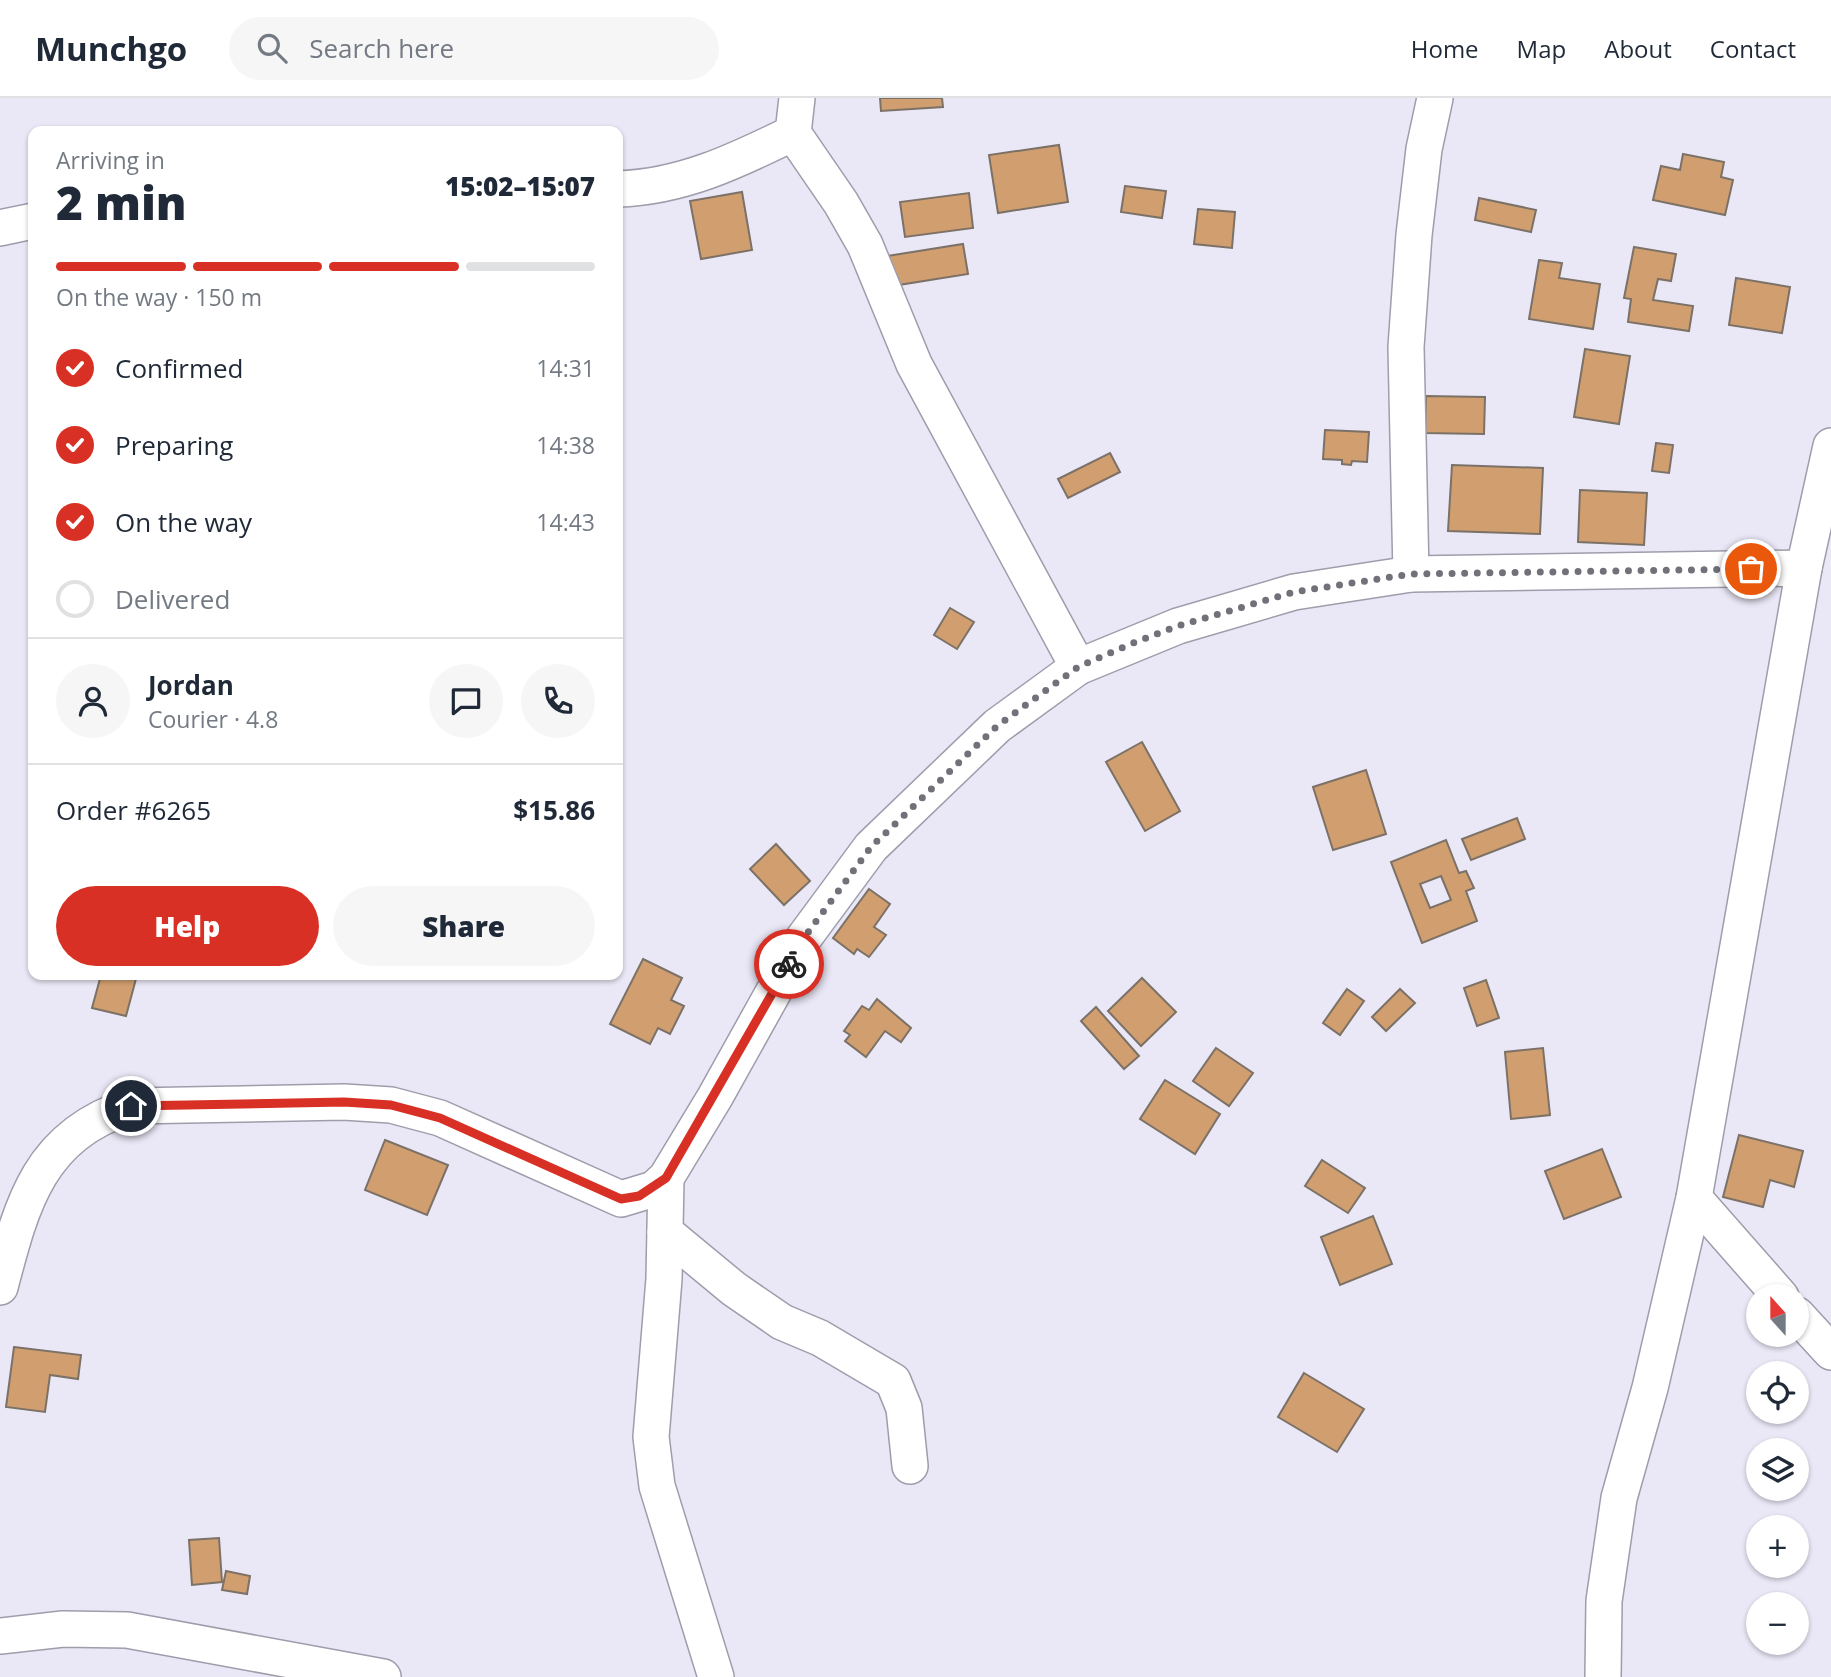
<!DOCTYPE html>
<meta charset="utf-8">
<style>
:root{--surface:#fff;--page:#f6f6f7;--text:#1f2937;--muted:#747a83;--line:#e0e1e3;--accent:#d93025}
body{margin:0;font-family:"Open Sans",sans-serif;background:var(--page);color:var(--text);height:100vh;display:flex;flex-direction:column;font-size:26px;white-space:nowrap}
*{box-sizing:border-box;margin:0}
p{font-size:23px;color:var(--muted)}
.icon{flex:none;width:38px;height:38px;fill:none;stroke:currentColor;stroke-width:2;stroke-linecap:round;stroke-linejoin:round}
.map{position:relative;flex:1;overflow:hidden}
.sheet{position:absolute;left:28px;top:28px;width:595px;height:854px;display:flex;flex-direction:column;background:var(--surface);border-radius:14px;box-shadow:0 2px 5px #0004}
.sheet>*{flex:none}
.needle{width:46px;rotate:339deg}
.tools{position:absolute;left:1746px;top:1186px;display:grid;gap:14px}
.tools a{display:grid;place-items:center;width:63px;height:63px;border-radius:50%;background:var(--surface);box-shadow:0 2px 5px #0004;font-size:35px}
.pin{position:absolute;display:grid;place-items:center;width:60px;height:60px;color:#fff;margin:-30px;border:4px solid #fff;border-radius:50%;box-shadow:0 2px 7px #0007}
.courier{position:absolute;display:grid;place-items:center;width:70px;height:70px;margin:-35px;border:5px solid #d93025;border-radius:50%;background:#fff;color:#222;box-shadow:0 2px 9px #0007}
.headline em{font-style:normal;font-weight:800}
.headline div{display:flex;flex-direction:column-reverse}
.headline{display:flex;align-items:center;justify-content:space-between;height:119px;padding:0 28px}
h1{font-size:46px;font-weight:800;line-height:52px}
.bar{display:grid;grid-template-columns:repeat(4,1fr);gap:10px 7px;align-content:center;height:84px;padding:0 28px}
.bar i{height:9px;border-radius:5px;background:var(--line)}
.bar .current{background:var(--accent)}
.bar p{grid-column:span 4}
.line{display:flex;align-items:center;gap:18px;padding:0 28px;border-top:2px solid var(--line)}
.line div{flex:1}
.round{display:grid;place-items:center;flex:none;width:74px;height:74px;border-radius:37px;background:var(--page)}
ol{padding:0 28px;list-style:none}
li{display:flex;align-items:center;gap:21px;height:77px}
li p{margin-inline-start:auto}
li .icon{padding:7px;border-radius:50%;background:var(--accent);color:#fff;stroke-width:4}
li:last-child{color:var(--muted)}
li i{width:38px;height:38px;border:4px solid var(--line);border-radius:50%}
.primary-button{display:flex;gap:14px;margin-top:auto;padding:14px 28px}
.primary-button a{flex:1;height:80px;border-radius:42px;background:var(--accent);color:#fff;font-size:28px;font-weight:800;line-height:80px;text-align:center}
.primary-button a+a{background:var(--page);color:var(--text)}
header{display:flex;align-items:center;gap:42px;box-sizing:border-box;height:98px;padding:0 35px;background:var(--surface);border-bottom:2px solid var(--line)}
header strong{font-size:33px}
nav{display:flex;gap:38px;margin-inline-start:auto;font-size:24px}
.search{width:490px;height:63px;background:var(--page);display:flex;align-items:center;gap:18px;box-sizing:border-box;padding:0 24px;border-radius:38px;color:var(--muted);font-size:26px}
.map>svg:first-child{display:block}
</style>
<header>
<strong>Munchgo</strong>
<div class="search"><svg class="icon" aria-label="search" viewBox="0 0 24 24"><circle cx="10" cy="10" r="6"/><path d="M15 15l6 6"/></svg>Search here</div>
<nav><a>Home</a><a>Map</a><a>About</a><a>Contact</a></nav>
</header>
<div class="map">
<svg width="1831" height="1579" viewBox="0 0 1831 1579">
<rect width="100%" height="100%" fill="#eae7f6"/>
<g fill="#d19f6f" stroke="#7c7167" stroke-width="2" fill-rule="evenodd">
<polygon points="880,0 942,0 943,9 881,13"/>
<polygon points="1059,47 1068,104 998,115 989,57"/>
<polygon points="1683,56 1724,64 1721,79 1733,82 1725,117 1653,102 1661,68 1680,72"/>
<polygon points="1125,88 1166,93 1162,120 1121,114"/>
<polygon points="742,94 752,152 701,161 690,103"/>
<polygon points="969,95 973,130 905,139 900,104"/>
<polygon points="1479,100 1536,112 1531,134 1475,122"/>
<polygon points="1198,111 1235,114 1232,150 1194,146"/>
<polygon points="963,146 968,176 886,189 881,159"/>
<polygon points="1634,149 1676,156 1671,183 1658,181 1653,202 1693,208 1689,233 1628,224 1631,201 1624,200"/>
<polygon points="1539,162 1562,165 1559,180 1600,186 1593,231 1529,221"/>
<polygon points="1736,180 1790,189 1782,235 1729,227"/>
<polygon points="1585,251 1630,258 1619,326 1574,319"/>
<polygon points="1426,298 1485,299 1484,336 1425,335"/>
<polygon points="1325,332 1369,334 1367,364 1352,363 1351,367 1342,366 1342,362 1323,361"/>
<polygon points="1656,345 1673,347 1669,375 1652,373"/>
<polygon points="1110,355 1120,374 1068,400 1058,381"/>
<polygon points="1452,367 1543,370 1540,436 1448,433"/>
<polygon points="1580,392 1647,395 1644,447 1578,444"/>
<polygon points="950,510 974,524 957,551 934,537"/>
<polygon points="1142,644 1180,713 1145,733 1106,664"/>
<polygon points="1366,672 1386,736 1333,752 1313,689"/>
<polygon points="1517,720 1525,741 1471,762 1462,741"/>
<path d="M1446 742 1459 775 1466 773 1474 790 1466 793 1477 823 1422 845 1391 764ZM1441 778 1451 802 1430 810 1420 786Z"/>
<polygon points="776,746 810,783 784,807 750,771"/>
<polygon points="869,791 890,806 874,829 886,837 869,859 857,851 854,856 833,840"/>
<polygon points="643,861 682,880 671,902 684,908 670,936 658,930 650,946 610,926"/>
<polygon points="101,877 137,877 126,918 92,910"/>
<polygon points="1142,880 1176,914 1141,948 1108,913"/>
<polygon points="1486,882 1499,920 1477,928 1464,890"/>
<polygon points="1347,891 1364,903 1340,937 1323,925"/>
<polygon points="1400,891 1415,905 1386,933 1372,919"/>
<polygon points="877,901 911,930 901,944 885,933 866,959 845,943 850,937 844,933 862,908 869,912"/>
<polygon points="1096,909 1139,958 1124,971 1081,923"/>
<polygon points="1216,950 1253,975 1229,1008 1193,983"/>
<polygon points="1543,950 1550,1017 1511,1021 1505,954"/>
<polygon points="1165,982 1220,1016 1195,1056 1140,1021"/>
<polygon points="1739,1037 1803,1053 1794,1089 1770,1082 1763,1109 1723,1099"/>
<polygon points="385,1042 448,1067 427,1117 365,1092"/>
<polygon points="1602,1051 1621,1099 1564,1121 1545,1073"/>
<polygon points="1322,1062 1365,1090 1348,1115 1305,1088"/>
<polygon points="1373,1118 1392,1166 1340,1187 1321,1139"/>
<polygon points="14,1249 81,1257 78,1281 50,1277 45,1314 6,1309"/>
<polygon points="1304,1275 1364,1311 1337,1354 1278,1319"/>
<polygon points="219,1440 222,1484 192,1487 189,1442"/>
<polygon points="226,1473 250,1478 247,1496 222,1492"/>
</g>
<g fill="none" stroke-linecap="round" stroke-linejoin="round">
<g stroke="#9f9cab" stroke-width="38">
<g id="minor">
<polyline points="793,35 841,105 865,147 914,266 1078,569"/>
<path d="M618 91C682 89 736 63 793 35L797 0"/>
<polyline points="0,130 33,123"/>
<polyline points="1411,476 1406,249 1414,137 1424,51 1435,0"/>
<polyline points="666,1080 664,1181 651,1339 657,1388 716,1579"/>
<polyline points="1694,1100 1781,1199"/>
<polyline points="665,1134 734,1191 782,1224 820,1240 893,1283 904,1310 910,1368"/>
<path d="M0 1189C22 1105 39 1037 131 1008L344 1004 391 1007 440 1020 621 1101 654 1091 666 1080 715 999 803 841 871 749 997 628 1078 569 1178 528 1294 494 1411 476 1804 470"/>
<polyline points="1797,1217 1831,1254"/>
<polyline points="0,1538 63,1531 127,1532 383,1579"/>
<polyline points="1603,1579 1604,1503 1619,1400 1650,1290 1694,1100 1804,470 1831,348"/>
</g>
</g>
<use href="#minor" stroke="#fff" stroke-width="35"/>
</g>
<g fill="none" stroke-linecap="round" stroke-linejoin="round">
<polyline stroke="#727079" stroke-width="7" stroke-dasharray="0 12.6" points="789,866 803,841 871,749 997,628 1078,569 1133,545 1178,528 1294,494 1411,476 1751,471"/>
<polyline stroke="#d93025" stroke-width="9" points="131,1008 344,1004 391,1007 440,1020 621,1101 639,1098 666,1080 789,866"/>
</g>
</svg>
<div class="tools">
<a><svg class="needle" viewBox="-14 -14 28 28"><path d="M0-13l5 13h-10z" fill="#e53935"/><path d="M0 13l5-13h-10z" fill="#747a83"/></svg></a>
<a><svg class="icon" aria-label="locate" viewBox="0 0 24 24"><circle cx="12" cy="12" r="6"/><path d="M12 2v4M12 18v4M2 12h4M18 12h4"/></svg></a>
<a><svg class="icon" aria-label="layers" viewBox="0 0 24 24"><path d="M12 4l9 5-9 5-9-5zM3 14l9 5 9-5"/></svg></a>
<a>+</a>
<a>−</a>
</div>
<div class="pin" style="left:1751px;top:471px;background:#ea580c"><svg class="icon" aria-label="bag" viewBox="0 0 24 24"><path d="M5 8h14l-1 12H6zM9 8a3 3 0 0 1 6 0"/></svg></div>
<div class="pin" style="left:131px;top:1008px;background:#1f2937"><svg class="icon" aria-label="home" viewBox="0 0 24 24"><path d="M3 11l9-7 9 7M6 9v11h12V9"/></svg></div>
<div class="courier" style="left:789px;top:866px"><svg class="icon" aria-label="bike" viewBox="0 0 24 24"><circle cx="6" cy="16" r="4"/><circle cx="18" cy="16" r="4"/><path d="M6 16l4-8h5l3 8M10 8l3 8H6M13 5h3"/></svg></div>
<section class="sheet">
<div class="headline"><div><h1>2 min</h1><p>Arriving in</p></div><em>15:02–15:07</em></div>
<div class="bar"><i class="current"></i><i class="current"></i><i class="current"></i><i></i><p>On the way · 150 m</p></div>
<ol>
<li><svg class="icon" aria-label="check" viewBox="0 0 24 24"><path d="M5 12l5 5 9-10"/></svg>Confirmed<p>14:31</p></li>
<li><svg class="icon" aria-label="check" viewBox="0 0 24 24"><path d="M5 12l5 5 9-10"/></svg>Preparing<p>14:38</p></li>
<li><svg class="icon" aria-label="check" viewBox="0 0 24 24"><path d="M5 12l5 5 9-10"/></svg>On the way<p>14:43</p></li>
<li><i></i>Delivered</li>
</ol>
<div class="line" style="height:126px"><a class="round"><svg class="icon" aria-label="person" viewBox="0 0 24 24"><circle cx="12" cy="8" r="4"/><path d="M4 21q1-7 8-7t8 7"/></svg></a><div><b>Jordan</b><p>Courier · 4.8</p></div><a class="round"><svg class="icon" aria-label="chat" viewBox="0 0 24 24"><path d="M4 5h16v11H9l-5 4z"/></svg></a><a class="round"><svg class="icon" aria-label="phone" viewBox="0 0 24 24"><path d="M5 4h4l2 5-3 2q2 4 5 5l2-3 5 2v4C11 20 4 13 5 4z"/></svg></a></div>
<div class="line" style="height:91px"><div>Order #6265</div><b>$15.86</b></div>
<div class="primary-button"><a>Help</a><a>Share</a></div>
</section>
</div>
